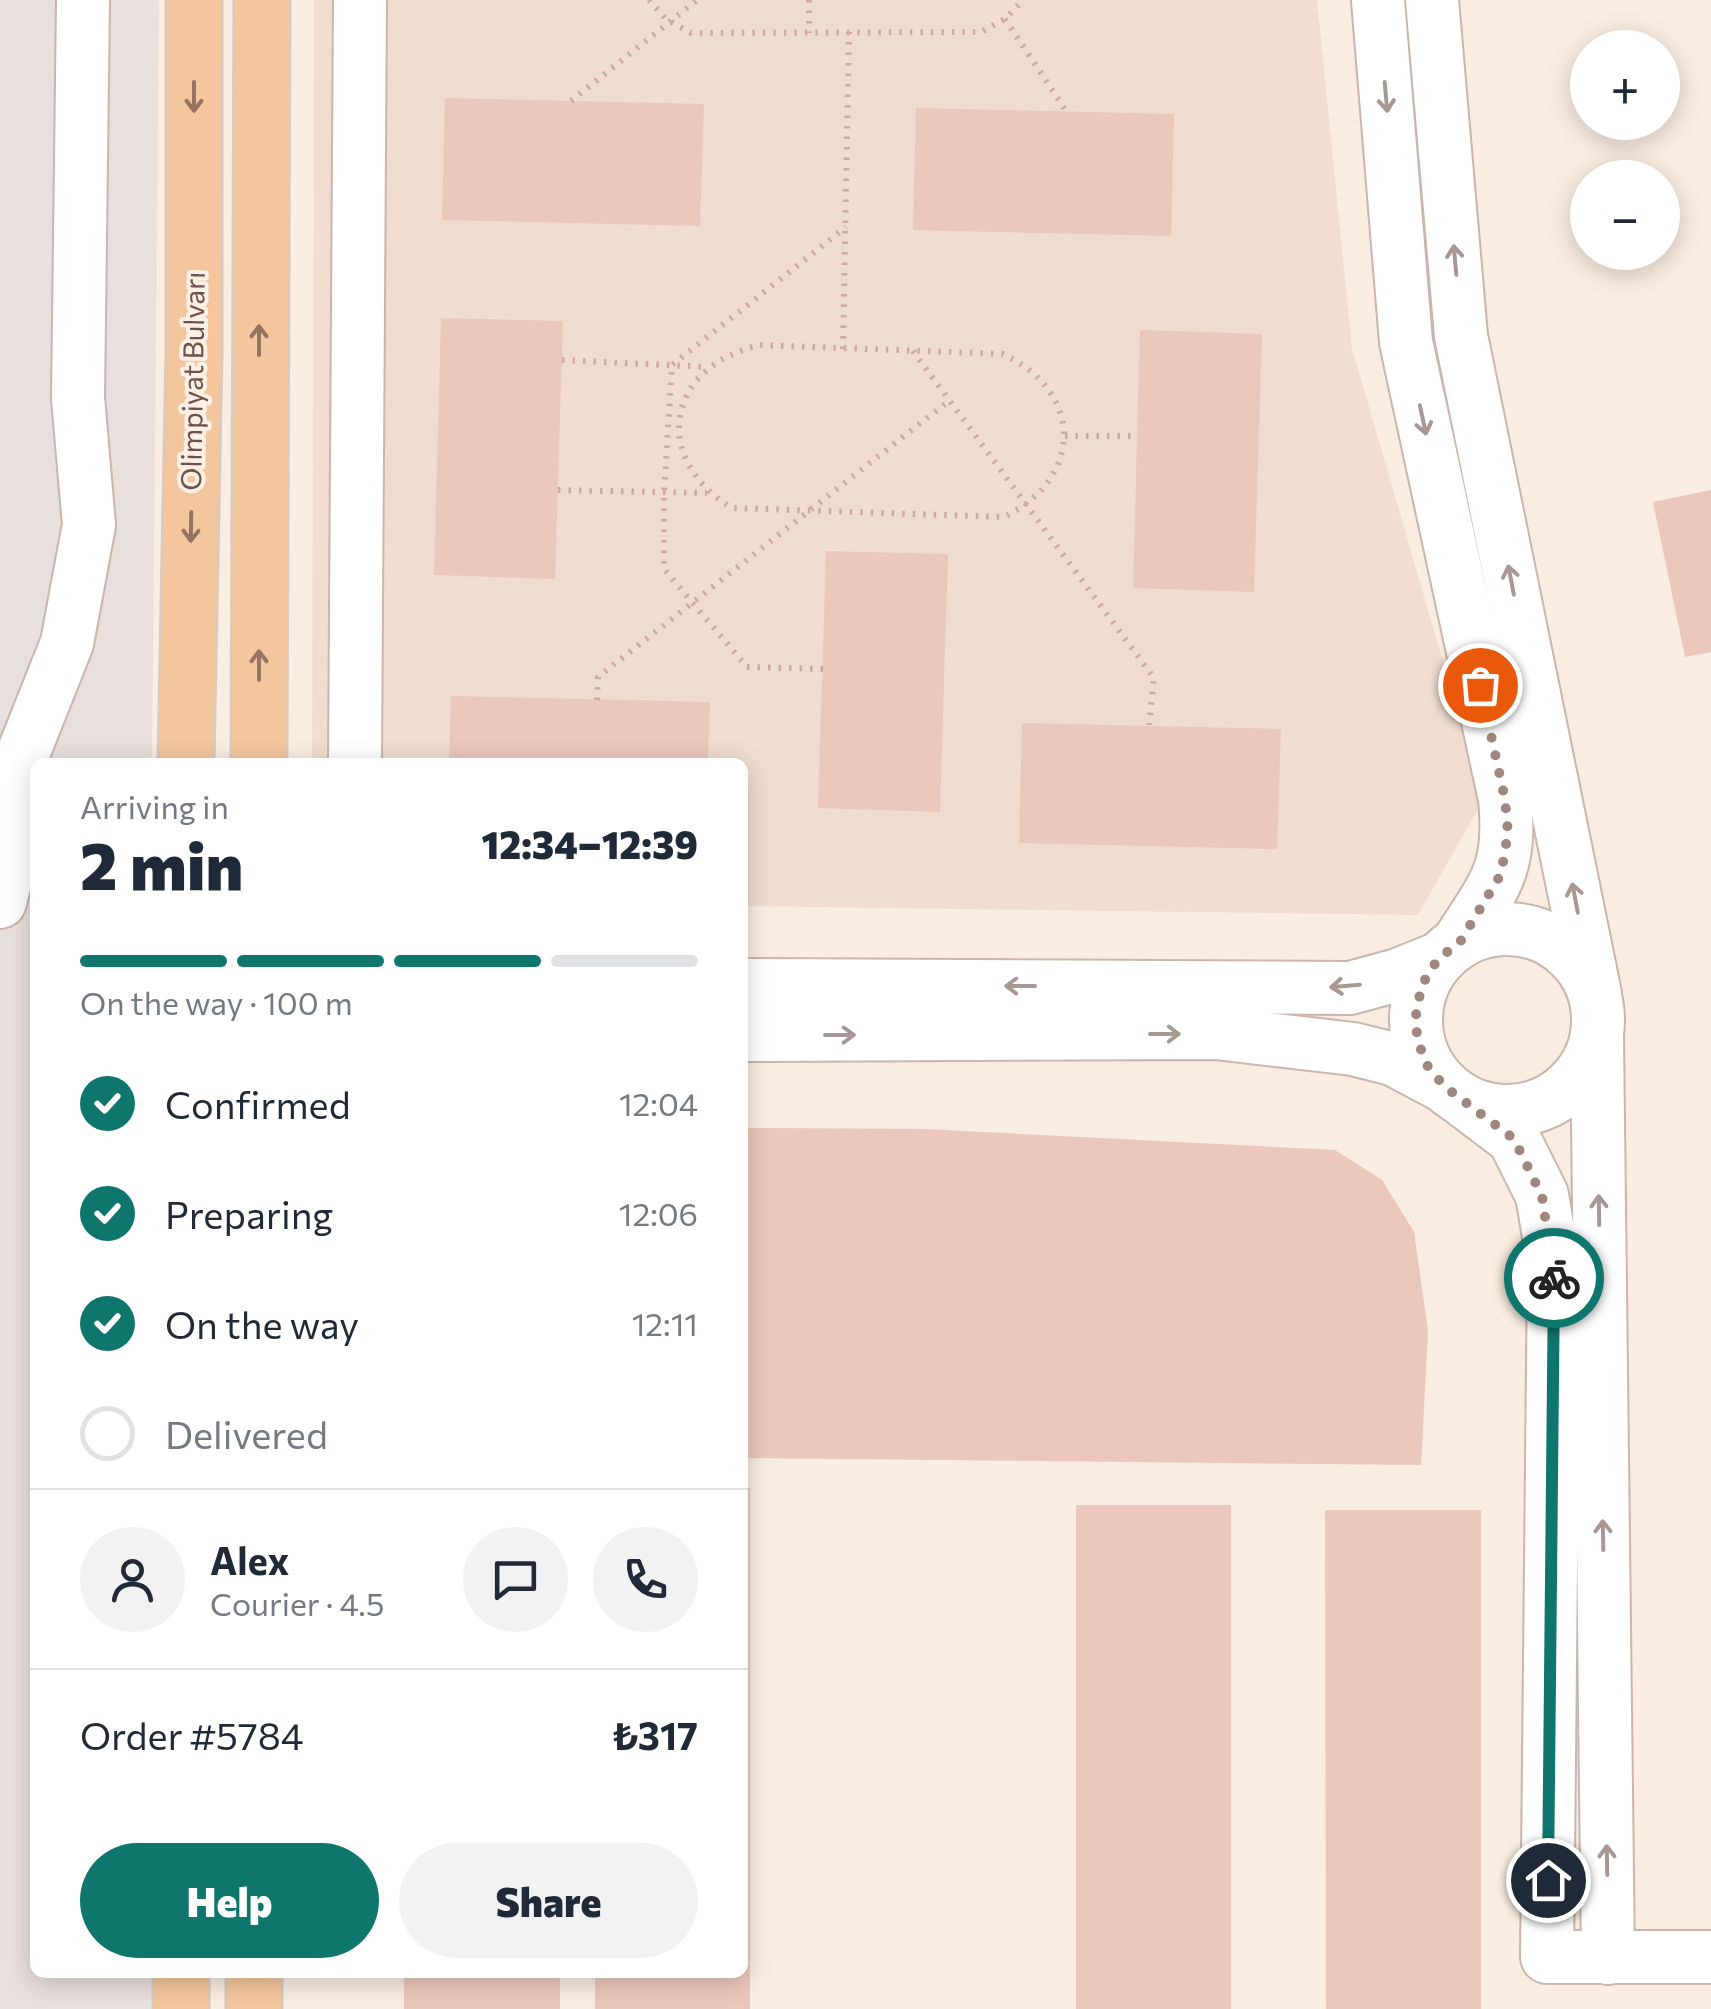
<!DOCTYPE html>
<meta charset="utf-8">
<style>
:root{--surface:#fff;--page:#f2f2f3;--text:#1f2937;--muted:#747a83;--line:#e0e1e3;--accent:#0f766e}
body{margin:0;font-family:Commissioner,sans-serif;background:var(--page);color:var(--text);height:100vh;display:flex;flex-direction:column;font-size:38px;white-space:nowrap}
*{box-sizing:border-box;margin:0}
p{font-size:32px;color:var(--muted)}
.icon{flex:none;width:55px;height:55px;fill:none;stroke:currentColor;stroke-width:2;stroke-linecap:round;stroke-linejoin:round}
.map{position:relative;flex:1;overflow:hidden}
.details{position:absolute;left:30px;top:758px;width:718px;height:1220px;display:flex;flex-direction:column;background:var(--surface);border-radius:15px;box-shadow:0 5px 25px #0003}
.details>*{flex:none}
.tools{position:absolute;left:1570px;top:30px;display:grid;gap:20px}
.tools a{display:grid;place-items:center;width:110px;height:110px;border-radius:50%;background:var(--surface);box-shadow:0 5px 25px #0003;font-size:50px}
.pin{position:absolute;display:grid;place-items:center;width:85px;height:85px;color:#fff;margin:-42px;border:5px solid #fff;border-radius:50%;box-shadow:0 2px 10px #0007}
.courier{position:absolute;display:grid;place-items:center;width:100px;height:100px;margin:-50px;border:8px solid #0f766e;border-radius:50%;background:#fff;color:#222;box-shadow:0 2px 12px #0007}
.overview em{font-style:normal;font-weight:800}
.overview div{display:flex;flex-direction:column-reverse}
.overview{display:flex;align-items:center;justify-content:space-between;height:170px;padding:0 50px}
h1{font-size:65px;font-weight:800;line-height:75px}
.bar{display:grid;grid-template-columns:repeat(4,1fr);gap:15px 10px;align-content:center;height:120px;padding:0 50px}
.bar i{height:12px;border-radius:8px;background:var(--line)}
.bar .current{background:var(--accent)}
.bar p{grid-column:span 4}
.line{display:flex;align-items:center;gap:25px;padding:0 50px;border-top:2px solid var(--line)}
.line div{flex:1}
.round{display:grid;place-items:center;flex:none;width:105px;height:105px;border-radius:52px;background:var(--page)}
ol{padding:0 50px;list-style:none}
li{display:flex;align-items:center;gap:30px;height:110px}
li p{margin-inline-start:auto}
li .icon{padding:10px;border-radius:50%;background:var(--accent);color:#fff;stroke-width:4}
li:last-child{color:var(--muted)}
li i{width:55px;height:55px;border:5px solid var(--line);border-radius:50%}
.primary-button{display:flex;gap:20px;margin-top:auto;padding:20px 50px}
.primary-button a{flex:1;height:115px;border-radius:60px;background:var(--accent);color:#fff;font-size:40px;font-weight:800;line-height:115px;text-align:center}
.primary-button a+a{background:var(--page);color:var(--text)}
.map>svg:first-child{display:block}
</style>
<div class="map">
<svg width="1711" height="2009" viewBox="0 0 1711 2009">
<rect width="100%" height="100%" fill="#f9ece1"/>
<polygon fill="#f0ddd0" points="314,0 1317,0 1352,348 1483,800 1418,915 743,906 742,762 312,762"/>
<polygon fill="#e8e0dc" points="0,0 159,0 152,762 35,762 35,1972 154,1973 154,2009 0,2009"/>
<g fill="#ecc7bb">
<polygon points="445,98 704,104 700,226 442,220"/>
<polygon points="916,108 1174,114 1171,236 913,230"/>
<polygon points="441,318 563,321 555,579 434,575"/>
<polygon points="1140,330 1262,334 1254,592 1133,588"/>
<polygon points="1711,490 1711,652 1685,657 1653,502"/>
<polygon points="826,551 948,554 940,812 818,808"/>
<polygon points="451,696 710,702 708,762 449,762"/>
<polygon points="1022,723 1281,729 1277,849 1019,843"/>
<polygon points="742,1128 923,1129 1335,1150 1382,1180 1414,1232 1428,1331 1421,1465 742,1458"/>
<polygon points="742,1488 750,1488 750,2009 595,2009 595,1972 742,1972"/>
<rect x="1076" y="1505" width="155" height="504"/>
<polygon points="1325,1510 1481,1510 1481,2009 1326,2009"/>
<rect x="404" y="1972" width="156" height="37"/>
</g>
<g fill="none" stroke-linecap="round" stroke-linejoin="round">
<g stroke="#cbb5ac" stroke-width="56">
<g id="minor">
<path d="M1378 0 1406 342 1505 799C1512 869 1495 885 1459 941"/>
<polyline points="1432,0 1461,336 1595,994"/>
<polyline points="355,762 360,0"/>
<polyline points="0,902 10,862 9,789 67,643 89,525 78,398 83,0"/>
<circle cx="1507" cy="1020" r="91"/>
<polyline points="742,985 1350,988 1398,975 1438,959"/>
<polyline points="742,1035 1216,1033 1353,1049 1393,1059 1444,1086"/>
<polyline points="1597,1038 1608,1958"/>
<polyline points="1464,1101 1514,1139 1542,1195 1554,1266 1547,1957 1711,1957"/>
</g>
</g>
<g stroke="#d4cbc9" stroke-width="59">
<g id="major">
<polyline points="186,762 194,351 194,0"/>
<polyline points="259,762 262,0"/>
<polyline points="181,1972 181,2009"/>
<polyline points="254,2009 254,1972"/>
</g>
</g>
<g stroke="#d0aa9f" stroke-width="6" stroke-dasharray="2.5 8" stroke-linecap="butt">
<polyline points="649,0 666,19 691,33 981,32 1005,19 1023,0"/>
<polyline points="809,0 809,33"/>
<polyline points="1005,19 1066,111"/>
<polyline points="571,101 697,0"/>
<path d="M760 345 1003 354C1084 392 1084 478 1004 517L732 508C650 458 666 366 760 345Z"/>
<polyline points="843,349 849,32"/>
<polyline points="913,351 1154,678 1149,725"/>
<polyline points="562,360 706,367"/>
<polyline points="1065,436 1137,436"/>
<polyline points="558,490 707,493"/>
<polyline points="823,669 747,667 664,569 664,493 672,365 846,227"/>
<polyline points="597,700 598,677 950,400"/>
</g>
<use href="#minor" stroke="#fff" stroke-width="52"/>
<use href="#major" stroke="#f3c69e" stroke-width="55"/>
</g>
<defs><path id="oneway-shaft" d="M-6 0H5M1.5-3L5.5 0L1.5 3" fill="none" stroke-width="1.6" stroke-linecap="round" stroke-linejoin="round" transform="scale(2.5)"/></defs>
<g stroke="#967463">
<use href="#oneway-shaft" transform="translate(194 97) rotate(90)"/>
<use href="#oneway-shaft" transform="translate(259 340) rotate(-90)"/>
<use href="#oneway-shaft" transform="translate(191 527) rotate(91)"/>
<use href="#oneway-shaft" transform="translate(259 665) rotate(-90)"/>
</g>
<g stroke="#a89792">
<use href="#oneway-shaft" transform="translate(1386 97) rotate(85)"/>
<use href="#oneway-shaft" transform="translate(1455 260) rotate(-95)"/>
<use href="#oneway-shaft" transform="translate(1423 420) rotate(78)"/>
<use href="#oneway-shaft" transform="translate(1511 580) rotate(-101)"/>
<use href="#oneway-shaft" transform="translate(1575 898) rotate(-101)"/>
<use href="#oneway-shaft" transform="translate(1020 986) rotate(-180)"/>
<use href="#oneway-shaft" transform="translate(1345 986) rotate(175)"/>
<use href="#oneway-shaft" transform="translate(1165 1034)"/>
<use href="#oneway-shaft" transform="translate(840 1035)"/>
<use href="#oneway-shaft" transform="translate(1599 1210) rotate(-91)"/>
<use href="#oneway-shaft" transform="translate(1603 1535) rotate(-91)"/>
<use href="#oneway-shaft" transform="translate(1607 1860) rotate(-91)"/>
</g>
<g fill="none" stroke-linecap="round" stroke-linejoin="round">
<polyline stroke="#9f877f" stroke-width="10" stroke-dasharray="0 18" points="1480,685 1505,799 1508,833 1501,874 1460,942 1438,959 1423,983 1416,1010 1417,1038 1426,1064 1444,1086 1514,1139 1542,1196 1554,1278"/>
<polyline stroke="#0f766e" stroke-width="12" points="1548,1880 1554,1278"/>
</g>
<g text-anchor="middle" stroke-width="8" stroke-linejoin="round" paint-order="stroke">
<g font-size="28" fill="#6e514a" stroke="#fdf0e6">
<text transform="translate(193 381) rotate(-89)" y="10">Olimpiyat Bulvarı</text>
</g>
</g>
</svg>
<div class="tools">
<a>+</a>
<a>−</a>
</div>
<div class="pin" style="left:1480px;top:685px;background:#ea580c"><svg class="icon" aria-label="bag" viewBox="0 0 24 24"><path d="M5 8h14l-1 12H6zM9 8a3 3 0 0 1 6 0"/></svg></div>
<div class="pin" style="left:1548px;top:1880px;background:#1f2937"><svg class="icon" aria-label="home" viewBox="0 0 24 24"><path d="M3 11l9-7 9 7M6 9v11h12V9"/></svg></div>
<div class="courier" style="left:1554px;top:1278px"><svg class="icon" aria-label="bike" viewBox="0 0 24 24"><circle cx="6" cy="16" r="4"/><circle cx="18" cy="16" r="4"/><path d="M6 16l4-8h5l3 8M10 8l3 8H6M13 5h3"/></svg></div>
<section class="details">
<div class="overview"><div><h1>2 min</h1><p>Arriving in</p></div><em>12:34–12:39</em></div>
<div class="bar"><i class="current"></i><i class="current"></i><i class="current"></i><i></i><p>On the way · 100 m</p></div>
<ol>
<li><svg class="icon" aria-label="check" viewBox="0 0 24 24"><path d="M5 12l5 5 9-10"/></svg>Confirmed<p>12:04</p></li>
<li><svg class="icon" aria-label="check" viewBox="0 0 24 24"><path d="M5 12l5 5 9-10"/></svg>Preparing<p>12:06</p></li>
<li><svg class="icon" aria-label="check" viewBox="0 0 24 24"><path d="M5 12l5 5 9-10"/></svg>On the way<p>12:11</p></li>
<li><i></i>Delivered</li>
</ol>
<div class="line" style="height:180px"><a class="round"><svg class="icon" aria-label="person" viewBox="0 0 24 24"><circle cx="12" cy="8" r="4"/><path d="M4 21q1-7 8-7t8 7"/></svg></a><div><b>Alex</b><p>Courier · 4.5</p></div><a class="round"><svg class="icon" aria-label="chat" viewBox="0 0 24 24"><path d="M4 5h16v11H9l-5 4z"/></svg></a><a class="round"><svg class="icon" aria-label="phone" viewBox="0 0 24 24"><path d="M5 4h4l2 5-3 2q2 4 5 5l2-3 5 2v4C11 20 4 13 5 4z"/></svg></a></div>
<div class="line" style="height:130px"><div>Order #5784</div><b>₺317</b></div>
<div class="primary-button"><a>Help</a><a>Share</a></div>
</section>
</div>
